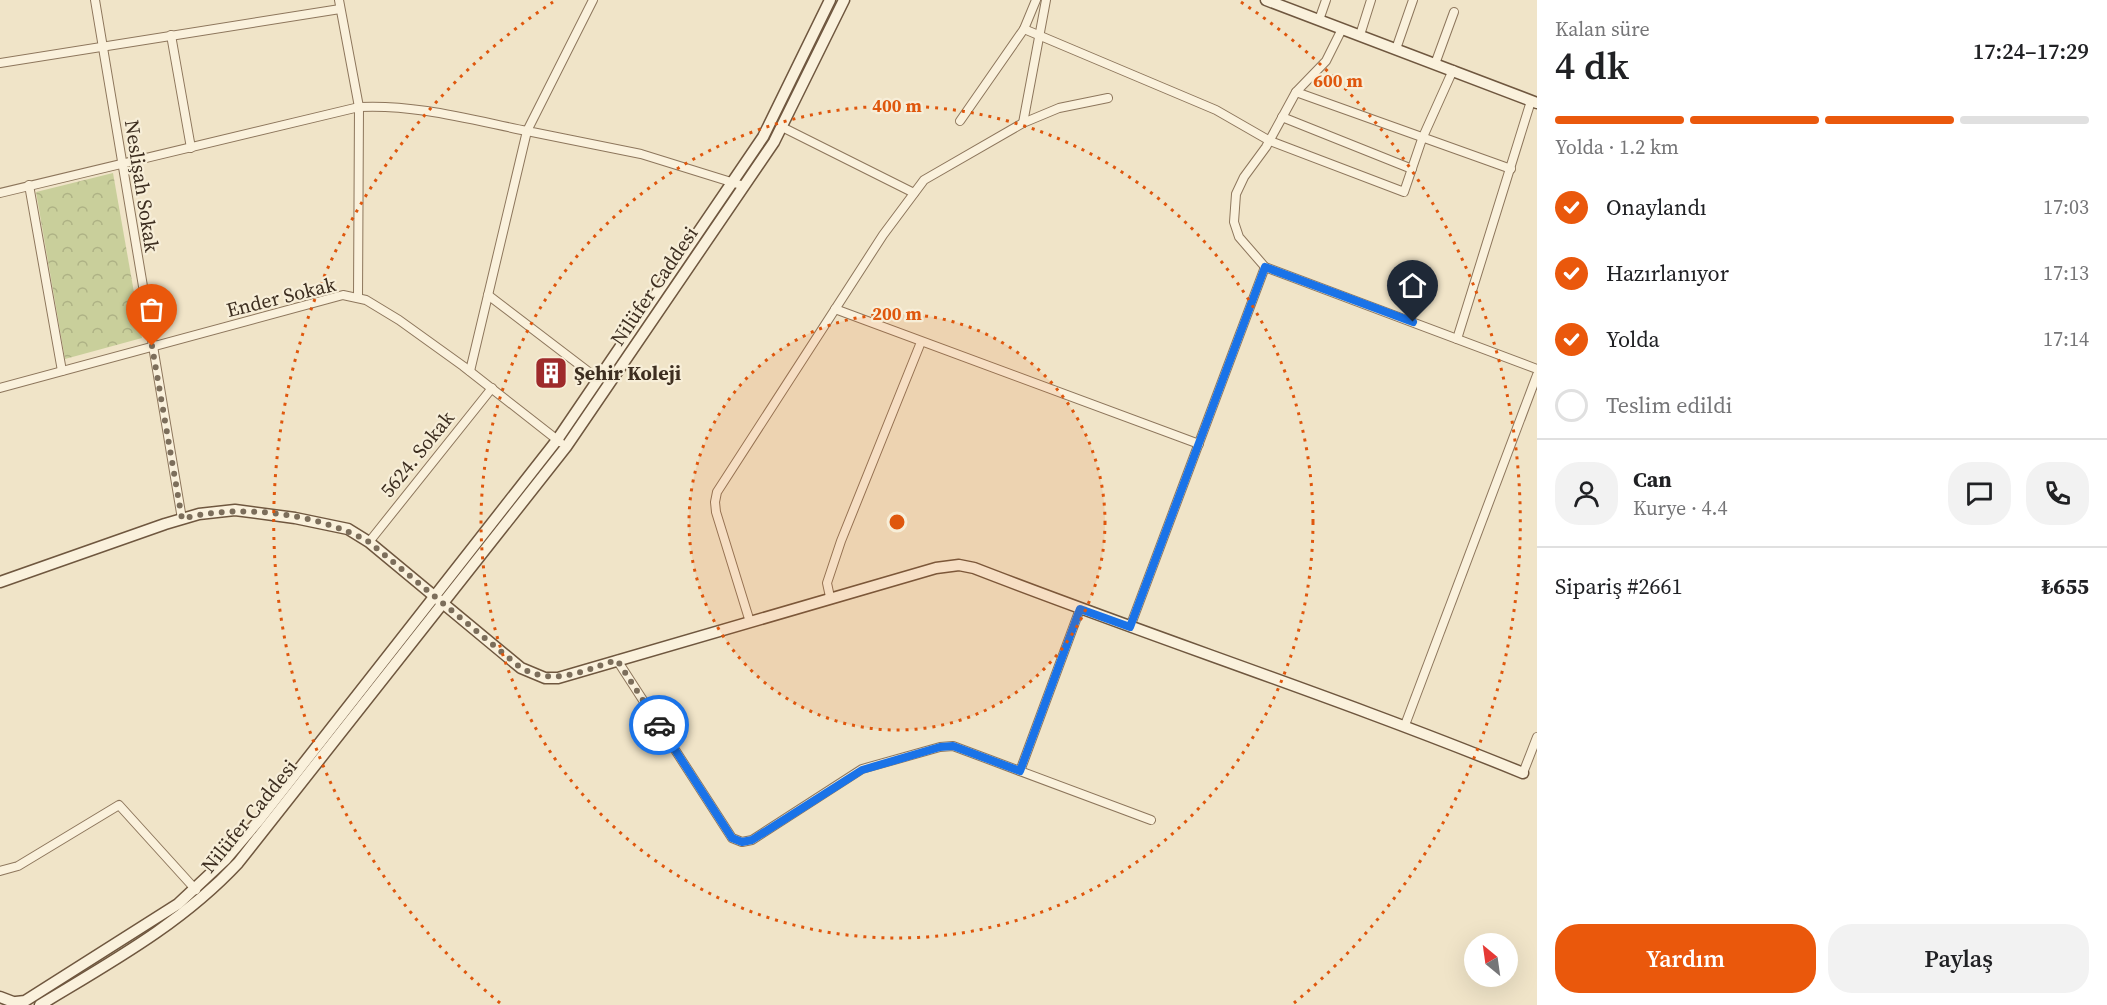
<!DOCTYPE html>
<html lang="tr">
<meta charset="utf-8">
<style>
:root{--surface:#fff;--page:#f2f2f2;--text:#202124;--muted:#757577;--line:#e0e0e0;--accent:#ea580c}
body{margin:0;font-family:"Source Serif 4",serif;background:var(--page);color:var(--text);height:100vh;display:flex;flex-direction:column;font-size:22px;white-space:nowrap}
*{box-sizing:border-box;margin:0}
p{font-size:20px;color:var(--muted)}
.icon{flex:none;width:33px;height:33px;fill:none;stroke:currentColor;stroke-width:2;stroke-linecap:round;stroke-linejoin:round}
.map{position:relative;flex:1;overflow:hidden}
.panel{display:flex;flex-direction:column;background:var(--surface);width:570px}
.panel>*{flex:none}
.needle{width:39px;rotate:331deg}
.tools{position:absolute;left:1464px;top:933px;display:grid;gap:12px}
.tools a{display:grid;place-items:center;width:54px;height:54px;border-radius:50%;background:var(--surface);box-shadow:0 6px 24px #0002;font-size:30px}
.pin{position:absolute;display:grid;place-items:center;width:51px;height:51px;color:#fff;margin:-62px -26px;border-radius:50% 50% 50% 0;rotate:-45deg;box-shadow:0 0 6px #0007}
.pin .icon{rotate:45deg}
.courier{position:absolute;display:grid;place-items:center;width:60px;height:60px;margin:-30px;border:4px solid #1a73e8;border-radius:50%;background:#fff;color:#222;box-shadow:0 2px 8px #0007}
.overview em{font-style:normal;font-weight:600}
.overview div{display:flex;flex-direction:column-reverse}
.overview{display:flex;align-items:center;justify-content:space-between;height:102px;padding:0 18px}
h1{font-size:39px;font-weight:600;line-height:45px}
.bar{display:grid;grid-template-columns:repeat(4,1fr);gap:9px 6px;align-content:center;height:72px;padding:0 18px}
.bar i{height:8px;border-radius:4px;background:var(--line)}
.bar .selected{background:var(--accent)}
.bar p{grid-column:span 4}
.line{display:flex;align-items:center;gap:15px;padding:0 18px;border-top:2px solid var(--line)}
.line div{flex:1}
.round{display:grid;place-items:center;flex:none;width:63px;height:63px;border-radius:24px;background:var(--page)}
ol{padding:0 18px;list-style:none}
li{display:flex;align-items:center;gap:18px;height:66px}
li p{margin-inline-start:auto}
li .icon{padding:6px;border-radius:50%;background:var(--accent);color:#fff;stroke-width:4}
li:last-child{color:var(--muted)}
li i{width:33px;height:33px;border:3px solid var(--line);border-radius:50%}
.button{display:flex;gap:12px;margin-top:auto;padding:12px 18px}
.button a{flex:1;height:69px;border-radius:24px;background:var(--accent);color:#fff;font-size:24px;font-weight:600;line-height:69px;text-align:center}
.button a+a{background:var(--page);color:var(--text)}
main{display:flex;flex:1;min-height:0}
.map>svg:first-child{display:block}
</style>
<main>
<div class="map">
<svg width="1537" height="1005" viewBox="0 0 1537 1005">
<defs>
<pattern id="park-crowns" width="20" height="18" patternUnits="userSpaceOnUse" patternTransform="scale(1.5)"><rect width="20" height="18" fill="#c9cf9b"/><path d="M2 6a3 3 0 1 1 6 0M12 15a3 3 0 1 1 6 0" fill="none" stroke="#aeb285"/></pattern>
</defs>
<rect width="100%" height="100%" fill="#f0e4c8"/>
<polygon fill="url(#park-crowns)" points="113,173 142,338 65,359 36,192"/>
<g fill="none" stroke-linecap="round" stroke-linejoin="round">
<g stroke="#8d765c" stroke-width="10">
<g id="street">
<polyline points="95,0 182,519"/>
<polyline points="339,0 359,107 358,298"/>
<polyline points="593,0 527,131 641,154 744,186"/>
<polyline points="1319,20 1326,0"/>
<polyline points="1024,29 1216,110 1270,141 1404,192 1422,139 1453,70"/>
<polyline points="1342,29 1326,61 1296,92 1266,147 1244,177 1236,194 1234,222 1239,237 1265,267 1537,369"/>
<polyline points="171,35 191,148"/>
<polyline points="1360,35 1371,0"/>
<polyline points="1396,49 1413,0"/>
<polyline points="0,63 340,9"/>
<polyline points="1435,64 1454,12"/>
<polyline points="1296,92 1511,169"/>
<polyline points="1282,117 1412,169"/>
<polyline points="960,121 1024,29 1036,0"/>
<polyline points="1023,123 1046,0"/>
<polyline points="782,127 914,193"/>
<polyline points="29,185 62,371"/>
<path d="M0 193 359 107C415 104 472 120 527 131L470 371"/>
<polyline points="488,295 598,379"/>
<polyline points="835,309 1199,444"/>
<polyline points="1457,339 1531,101"/>
<polyline points="0,388 343,295 366,300 399,320 463,366 560,442"/>
<polyline points="369,542 492,388"/>
<polyline points="830,597 827,583 841,541 921,342"/>
<polyline points="750,622 716,512 715,502 717,492 883,235 924,180 1023,123 1059,108 1108,98"/>
<polyline points="1130,627 1265,267"/>
<polyline points="617,660 732,838 742,842 752,840 862,769 940,747 953,746 1151,820"/>
<polyline points="1405,725 1537,375"/>
<polyline points="1020,771 1080,609"/>
<polyline points="1523,773 1537,737"/>
<polyline points="0,871 18,866 119,805 196,890"/>
</g>
</g>
<g stroke="#6f573f" stroke-width="13">
<g id="secondary">
<polyline points="1266,0 1537,103"/>
<path d="M0 582 165 524 199 514 235 510 295 518 348 529 369 542 521 668 545 678H558L936 568 959 565 974 568C1157 639 1342 699 1523 773"/>
<polyline points="0,997 21,1005"/>
<polyline points="16,1002 25,1001 178,904 226,859 260,819 557,440 763,137 830,0"/>
<path d="M40 1005C111 962 181 924 238 863L566 447 774 142 844 0"/>
</g>
</g>
<use href="#street" stroke="#faf1dc" stroke-width="8"/>
<use href="#secondary" stroke="#faf1dc" stroke-width="10"/>
</g>
<g fill="none" stroke-linecap="round" stroke-linejoin="round">
<path stroke="#7c6e5b" stroke-width="6" stroke-dasharray="0 10.8" d="M152 346 182 519C238 503 318 513 369 542L521 668C555 686 582 671 617 660L659 725"/>
<polyline stroke="#1a73e8" stroke-width="8" points="659,725 732,838 742,842 752,840 862,770 940,747 953,746 1020,771 1080,609 1130,627 1265,267 1413,322"/>
</g>
<circle cx="897" cy="522" r="208" fill="#df570d" fill-opacity=".12"/>
<g fill="none" stroke="#df570d" stroke-width="3" stroke-dasharray="3 6">
<circle cx="897" cy="522" r="208"/>
<circle cx="897" cy="522" r="416"/>
<path d="M500 1003A624 624 0 0 1 553 2M1241 2A624 624 0 0 1 1294 1003"/>
</g>
<defs>
<g id="building-square" transform="scale(1.725)"><rect x="-9" y="-9" width="18" height="18" rx="4" fill="#9e2a2b" stroke="#f7eed8"/><path d="M-4-6H4V6H1V3H-1V6H-4ZM-2.5-4.3h1.7v1.8h-1.7ZM.8-4.3h1.7v1.8H.8ZM-2.5-1h1.7V.8h-1.7ZM.8-1h1.7V.8H.8Z" fill="#fff"/></g>
</defs>
<g fill-rule="evenodd">
<use href="#building-square" x="551" y="373"/>
</g>
<g text-anchor="middle" stroke-width="4.5" stroke-linejoin="round" paint-order="stroke">
<g font-size="20" fill="#3d2e20" stroke="#f7eed8">
<text transform="translate(142 186) rotate(81)" y="7">Neslişah Sokak</text>
<text transform="translate(654 286) rotate(-56)" y="7">Nilüfer Caddesi</text>
<text transform="translate(281 297) rotate(-14)" y="7">Ender Sokak</text>
<text transform="translate(417 454) rotate(-51)" y="7">5624. Sokak</text>
<text transform="translate(249 816) rotate(-51)" y="7">Nilüfer Caddesi</text>
</g>
<g font-size="20" font-weight="bold" fill="#3d2e20" stroke="#f7eed8" text-anchor="start">
<text x="574" y="380">Şehir Koleji</text>
</g>
</g>
<circle cx="897" cy="522" r="9" fill="#df570d" stroke="#f7eed8" stroke-width="3"/>
<g font-size="18" text-anchor="middle" font-weight="bold" fill="#df570d" stroke="#f7eed8" stroke-width="4.5" stroke-linejoin="round" paint-order="stroke">
<text x="1338" y="87">600 m</text>
<text x="897" y="112">400 m</text>
<text x="897" y="320">200 m</text>
</g>
</svg>
<div class="tools">
<a><svg class="needle" viewBox="-14 -14 28 28"><path d="M0-13l5 13h-10z" fill="#e53935"/><path d="M0 13l5-13h-10z" fill="#757577"/></svg></a>
</div>
<div class="pin" style="left:152px;top:346px;background:#ea580c"><svg class="icon" aria-label="bag" viewBox="0 0 24 24"><path d="M5 8h14l-1 12H6zM9 8a3 3 0 0 1 6 0"/></svg></div>
<div class="pin" style="left:1413px;top:322px;background:#1f2937"><svg class="icon" aria-label="home" viewBox="0 0 24 24"><path d="M3 11l9-7 9 7M6 9v11h12V9"/></svg></div>
<div class="courier" style="left:659px;top:725px"><svg class="icon" aria-label="car" viewBox="0 0 24 24"><path d="M5 17H2v-5l4-1 3-4h7l3 4 3 1v5h-3M9 17h6M6 11h13"/><circle cx="7" cy="17" r="2"/><circle cx="17" cy="17" r="2"/></svg></div>
</div>
<section class="panel">
<div class="overview"><div><h1>4 dk</h1><p>Kalan süre</p></div><em>17:24–17:29</em></div>
<div class="bar"><i class="selected"></i><i class="selected"></i><i class="selected"></i><i></i><p>Yolda · 1.2 km</p></div>
<ol>
<li><svg class="icon" aria-label="check" viewBox="0 0 24 24"><path d="M5 12l5 5 9-10"/></svg>Onaylandı<p>17:03</p></li>
<li><svg class="icon" aria-label="check" viewBox="0 0 24 24"><path d="M5 12l5 5 9-10"/></svg>Hazırlanıyor<p>17:13</p></li>
<li><svg class="icon" aria-label="check" viewBox="0 0 24 24"><path d="M5 12l5 5 9-10"/></svg>Yolda<p>17:14</p></li>
<li><i></i>Teslim edildi</li>
</ol>
<div class="line" style="height:108px"><a class="round"><svg class="icon" aria-label="person" viewBox="0 0 24 24"><circle cx="12" cy="8" r="4"/><path d="M4 21q1-7 8-7t8 7"/></svg></a><div><b>Can</b><p>Kurye · 4.4</p></div><a class="round"><svg class="icon" aria-label="chat" viewBox="0 0 24 24"><path d="M4 5h16v11H9l-5 4z"/></svg></a><a class="round"><svg class="icon" aria-label="phone" viewBox="0 0 24 24"><path d="M5 4h4l2 5-3 2q2 4 5 5l2-3 5 2v4C11 20 4 13 5 4z"/></svg></a></div>
<div class="line" style="height:78px"><div>Sipariş #2661</div><b>₺655</b></div>
<div class="button"><a>Yardım</a><a>Paylaş</a></div>
</section>
</main>
